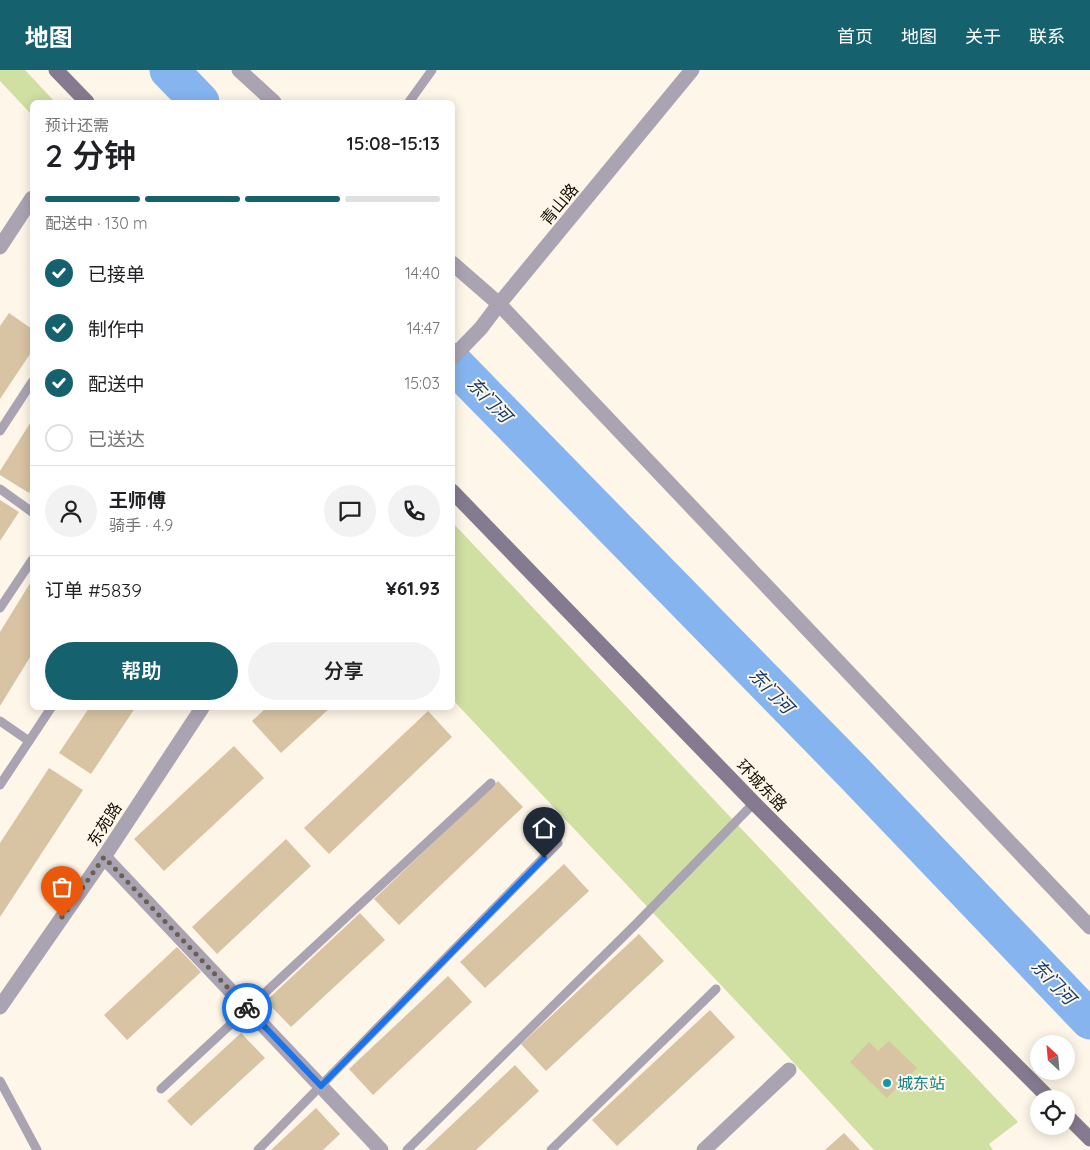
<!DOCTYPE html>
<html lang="zh">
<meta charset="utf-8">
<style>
:root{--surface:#fff;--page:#f2f2f2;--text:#202124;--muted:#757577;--line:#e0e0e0;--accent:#16616e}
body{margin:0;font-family:Quicksand,"Noto Sans SC",sans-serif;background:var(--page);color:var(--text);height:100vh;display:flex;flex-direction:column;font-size:19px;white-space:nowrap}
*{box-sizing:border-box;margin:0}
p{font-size:16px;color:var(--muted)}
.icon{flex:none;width:28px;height:28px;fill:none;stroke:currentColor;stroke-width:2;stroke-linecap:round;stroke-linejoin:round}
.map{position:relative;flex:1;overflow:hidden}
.drawer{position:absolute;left:30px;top:30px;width:425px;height:610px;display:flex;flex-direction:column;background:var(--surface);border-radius:8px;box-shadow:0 2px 12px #0003}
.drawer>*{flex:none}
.needle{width:32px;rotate:334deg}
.buttons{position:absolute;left:1030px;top:965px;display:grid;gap:10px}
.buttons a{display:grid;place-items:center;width:45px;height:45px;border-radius:50%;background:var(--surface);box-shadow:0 2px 12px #0003;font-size:25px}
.pin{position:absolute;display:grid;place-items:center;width:42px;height:42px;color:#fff;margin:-51px -21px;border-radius:50% 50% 50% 0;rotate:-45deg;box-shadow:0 0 5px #0007}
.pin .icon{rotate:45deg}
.courier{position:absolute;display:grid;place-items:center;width:50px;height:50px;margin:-25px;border:4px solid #1a73e8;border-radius:50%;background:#fff;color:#222;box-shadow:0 1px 6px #0007}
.headline em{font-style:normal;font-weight:600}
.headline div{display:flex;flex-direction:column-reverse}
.headline{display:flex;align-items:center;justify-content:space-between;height:85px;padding:0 15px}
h1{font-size:32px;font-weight:600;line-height:38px}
.bar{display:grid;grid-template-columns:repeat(4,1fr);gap:8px 5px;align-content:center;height:60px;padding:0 15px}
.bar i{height:6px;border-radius:4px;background:var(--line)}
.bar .selected{background:var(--accent)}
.bar p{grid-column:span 4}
.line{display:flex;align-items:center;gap:12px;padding:0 15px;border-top:1px solid var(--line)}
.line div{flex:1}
.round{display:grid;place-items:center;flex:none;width:52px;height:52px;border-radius:26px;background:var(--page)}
ol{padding:0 15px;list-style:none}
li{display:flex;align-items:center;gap:15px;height:55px}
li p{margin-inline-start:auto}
li .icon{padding:5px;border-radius:50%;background:var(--accent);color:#fff;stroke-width:4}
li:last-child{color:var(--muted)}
li i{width:28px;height:28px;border:2px solid var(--line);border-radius:50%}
.primary-button{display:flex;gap:10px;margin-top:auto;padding:10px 15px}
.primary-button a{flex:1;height:58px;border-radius:30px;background:var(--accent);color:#fff;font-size:20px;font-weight:600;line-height:58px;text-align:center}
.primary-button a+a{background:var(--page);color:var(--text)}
header{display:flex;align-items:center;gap:30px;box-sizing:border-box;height:70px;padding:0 25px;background:var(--accent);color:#fff}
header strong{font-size:24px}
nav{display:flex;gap:28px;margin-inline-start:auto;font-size:18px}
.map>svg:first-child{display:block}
</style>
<header>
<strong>地图</strong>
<nav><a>首页</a><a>地图</a><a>关于</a><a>联系</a></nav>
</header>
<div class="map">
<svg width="1090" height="1080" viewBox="0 0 1090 1080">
<rect width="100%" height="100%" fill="#fef6e8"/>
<g fill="#d0dfa2">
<polygon points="0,0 25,0 55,32 32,32 32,45 0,11"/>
<polygon points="453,453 1018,1052 989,1074 993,1080 874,1080 782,980 453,630"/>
</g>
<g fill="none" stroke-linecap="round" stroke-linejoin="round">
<g stroke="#86b4ef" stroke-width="39">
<polyline points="169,0 200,32"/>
<polyline points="452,292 855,704 1090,950"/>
</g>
</g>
<g fill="#d8c4a3">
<polygon points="9,243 32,259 32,281 0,329 0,256"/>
<polygon points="32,350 32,417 29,423 0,405 0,401"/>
<polygon points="0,430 19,442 0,471"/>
<polygon points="32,510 32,584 0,636 0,562"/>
<polygon points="89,638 135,638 91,704 59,683"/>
<polygon points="266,638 330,638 281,683 252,651"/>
<polygon points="428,641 452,667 329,784 304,758"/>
<polygon points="234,676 264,708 164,801 134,769"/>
<polygon points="49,698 83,720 0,847 0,773"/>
<polygon points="498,711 523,737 399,855 374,829"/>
<polygon points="286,769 311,796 217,884 192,857"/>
<polygon points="564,794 589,821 485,918 460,892"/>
<polygon points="360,843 385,870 291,957 266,931"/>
<polygon points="639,864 664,891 546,1001 521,974"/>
<polygon points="177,877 201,902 127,970 104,945"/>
<polygon points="448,906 472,932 373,1025 349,999"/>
<polygon points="710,940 735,967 617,1076 592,1050"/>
<polygon points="241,963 265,988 191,1056 167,1031"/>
<polygon points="889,971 917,998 887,1028 850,992 869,972 878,981"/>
<polygon points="515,995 539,1021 476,1080 425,1080"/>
<polygon points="316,1038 340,1064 323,1080 271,1080"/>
<polygon points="844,1063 860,1080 825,1080"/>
</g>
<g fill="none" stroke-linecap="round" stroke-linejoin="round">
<g stroke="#aaa3b2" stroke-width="9">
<polyline points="409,32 432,0"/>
<polyline points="0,361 32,312"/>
<polyline points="0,419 32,442"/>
<polyline points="0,538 32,490"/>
<polyline points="0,651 29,671"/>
<polyline points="0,715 51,638"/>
<polyline points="0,1011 37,1080"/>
<polyline points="161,1019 491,713"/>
<polyline points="258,1080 558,773"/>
<polyline points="407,1080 636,854 754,733"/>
<polyline points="551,1080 716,919"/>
</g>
<g stroke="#aaa3b2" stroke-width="15">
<polyline points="239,0 274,32"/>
<polyline points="452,193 499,234 1090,857"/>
<polyline points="104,787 381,1080"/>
<polyline points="0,937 104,787 202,638"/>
<polyline points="704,1080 789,1000"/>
</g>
<g stroke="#aaa3b2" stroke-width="15">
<polyline points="0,177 32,128"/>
<polyline points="452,288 481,258 499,234 692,0"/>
</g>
<g stroke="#857b90" stroke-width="15">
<polyline points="56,0 87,32"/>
<polyline points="452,421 754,733 1050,1029"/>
<polyline points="1066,1045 1090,1069"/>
</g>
</g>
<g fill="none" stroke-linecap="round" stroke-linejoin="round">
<polyline stroke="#686054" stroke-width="5" stroke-dasharray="0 9" points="62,847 104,787 247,938"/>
<polyline stroke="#1a73e8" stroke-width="6" points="247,938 321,1016 544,788"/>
</g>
<circle fill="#0f9aa8" stroke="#fef6e8" stroke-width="2" cx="887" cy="1013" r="5"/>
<g text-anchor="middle" stroke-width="4" stroke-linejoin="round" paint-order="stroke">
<g font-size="16" fill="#171005" stroke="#fef6e8">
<text transform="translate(559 134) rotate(-50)" y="6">青山路</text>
<text transform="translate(762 715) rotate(46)" y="6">环城东路</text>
<text transform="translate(104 754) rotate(-57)" y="6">东苑路</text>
</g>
<g font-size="16" fill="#0d838f" stroke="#fef6e8" text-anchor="start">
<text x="897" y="1019">城东站</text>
</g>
<g font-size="18" font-style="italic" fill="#103c71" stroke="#fef6e8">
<text transform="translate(489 330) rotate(46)" y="6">东门河</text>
<text transform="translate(771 621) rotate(46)" y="6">东门河</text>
<text transform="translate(1053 912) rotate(46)" y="6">东门河</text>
</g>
</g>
</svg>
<div class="buttons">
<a><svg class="needle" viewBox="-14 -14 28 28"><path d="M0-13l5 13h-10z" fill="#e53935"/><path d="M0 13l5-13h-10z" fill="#757577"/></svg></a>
<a><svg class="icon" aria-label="locate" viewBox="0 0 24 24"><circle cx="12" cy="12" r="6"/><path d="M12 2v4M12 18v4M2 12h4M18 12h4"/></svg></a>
</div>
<div class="pin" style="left:62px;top:847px;background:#ea580c"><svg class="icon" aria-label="bag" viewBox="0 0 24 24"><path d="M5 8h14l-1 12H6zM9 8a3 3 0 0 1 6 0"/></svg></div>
<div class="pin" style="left:544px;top:788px;background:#1f2937"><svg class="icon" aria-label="home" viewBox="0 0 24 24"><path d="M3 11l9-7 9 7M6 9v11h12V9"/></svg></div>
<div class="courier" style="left:247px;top:938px"><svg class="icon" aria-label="bike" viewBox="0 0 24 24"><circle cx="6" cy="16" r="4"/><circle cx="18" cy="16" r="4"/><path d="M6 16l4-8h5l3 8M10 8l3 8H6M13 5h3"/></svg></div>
<section class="drawer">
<div class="headline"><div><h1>2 分钟</h1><p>预计还需</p></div><em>15:08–15:13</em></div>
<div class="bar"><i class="selected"></i><i class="selected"></i><i class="selected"></i><i></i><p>配送中 · 130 m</p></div>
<ol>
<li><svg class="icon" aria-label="check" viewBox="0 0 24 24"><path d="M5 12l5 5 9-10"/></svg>已接单<p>14:40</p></li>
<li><svg class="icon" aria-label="check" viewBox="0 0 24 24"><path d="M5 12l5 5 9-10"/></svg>制作中<p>14:47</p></li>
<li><svg class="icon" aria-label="check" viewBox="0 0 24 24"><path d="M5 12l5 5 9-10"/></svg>配送中<p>15:03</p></li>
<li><i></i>已送达</li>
</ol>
<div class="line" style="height:90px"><a class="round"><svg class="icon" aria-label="person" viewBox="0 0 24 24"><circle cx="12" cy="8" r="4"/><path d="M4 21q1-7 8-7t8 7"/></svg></a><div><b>王师傅</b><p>骑手 · 4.9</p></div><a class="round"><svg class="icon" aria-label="chat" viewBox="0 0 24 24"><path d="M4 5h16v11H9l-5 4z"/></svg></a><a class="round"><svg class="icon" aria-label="phone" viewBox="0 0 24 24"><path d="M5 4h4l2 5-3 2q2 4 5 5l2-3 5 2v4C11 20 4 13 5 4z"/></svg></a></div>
<div class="line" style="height:65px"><div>订单 #5839</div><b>¥61.93</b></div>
<div class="primary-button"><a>帮助</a><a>分享</a></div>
</section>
</div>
